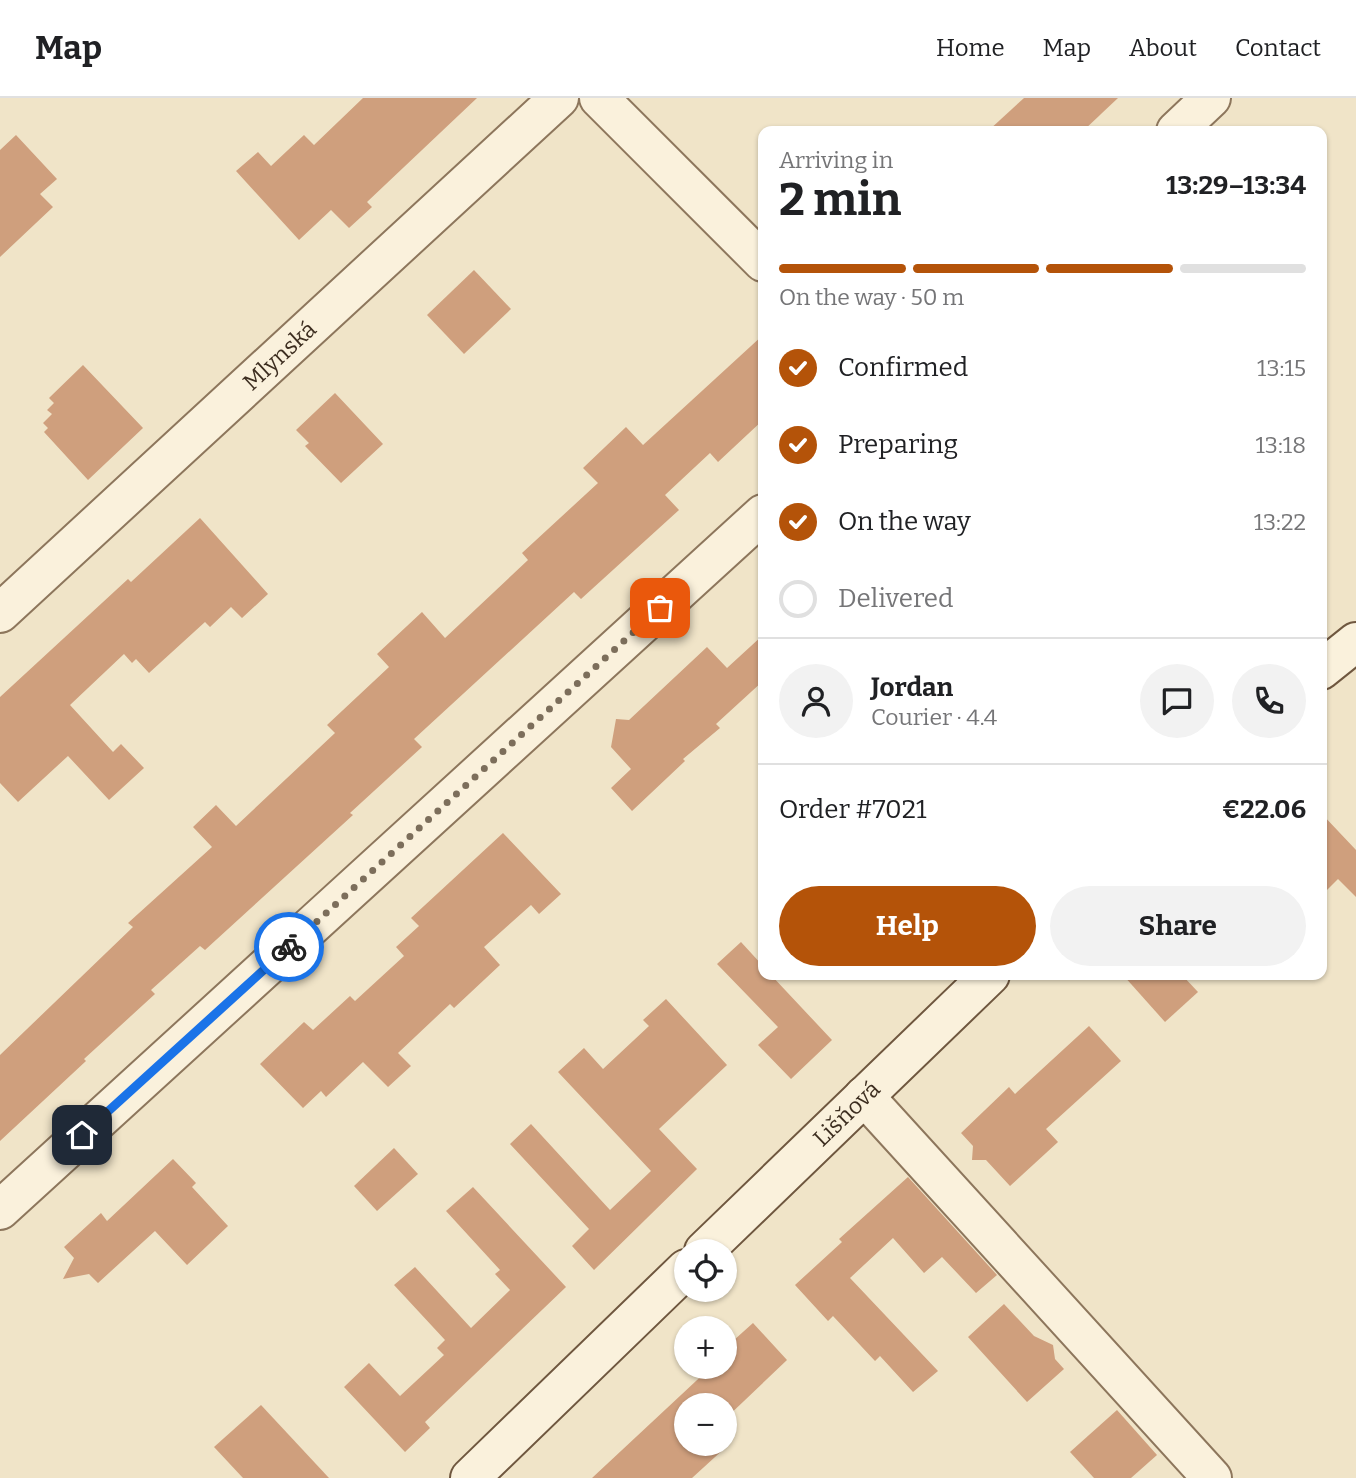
<!DOCTYPE html>
<meta charset="utf-8">
<style>
:root{--surface:#fff;--page:#f2f2f2;--text:#202124;--muted:#757577;--line:#e0e0e0;--accent:#b45309}
body{margin:0;font-family:Bitter,serif;background:var(--page);color:var(--text);height:100vh;display:flex;flex-direction:column;font-size:26px;white-space:nowrap}
*{box-sizing:border-box;margin:0}
p{font-size:23px;color:var(--muted)}
.icon{flex:none;width:38px;height:38px;fill:none;stroke:currentColor;stroke-width:2;stroke-linecap:round;stroke-linejoin:round}
.map{position:relative;flex:1;overflow:hidden}
.drawer{position:absolute;left:758px;top:28px;width:569px;height:854px;display:flex;flex-direction:column;background:var(--surface);border-radius:14px;box-shadow:0 2px 5px #0004}
.drawer>*{flex:none}
.controls{position:absolute;left:674px;top:1141px;display:grid;gap:14px}
.controls a{display:grid;place-items:center;width:63px;height:63px;border-radius:50%;background:var(--surface);box-shadow:0 2px 5px #0004;font-size:35px}
.pin{position:absolute;display:grid;place-items:center;width:60px;height:60px;color:#fff;margin:-30px;border-radius:14px;box-shadow:0 4px 10px #0006}
.courier{position:absolute;display:grid;place-items:center;width:70px;height:70px;margin:-35px;border:5px solid #1a73e8;border-radius:50%;background:#fff;color:#222;box-shadow:0 2px 9px #0007}
.summary em{font-style:normal;font-weight:700}
.summary div{display:flex;flex-direction:column-reverse}
.summary{display:flex;align-items:center;justify-content:space-between;height:119px;padding:0 21px}
h1{font-size:46px;font-weight:700;line-height:52px}
.bar{display:grid;grid-template-columns:repeat(4,1fr);gap:10px 7px;align-content:center;height:84px;padding:0 21px}
.bar i{height:9px;border-radius:5px;background:var(--line)}
.bar .active{background:var(--accent)}
.bar p{grid-column:span 4}
.line{display:flex;align-items:center;gap:18px;padding:0 21px;border-top:2px solid var(--line)}
.line div{flex:1}
.round{display:grid;place-items:center;flex:none;width:74px;height:74px;border-radius:37px;background:var(--page)}
ol{padding:0 21px;list-style:none}
li{display:flex;align-items:center;gap:21px;height:77px}
li p{margin-inline-start:auto}
li .icon{padding:7px;border-radius:50%;background:var(--accent);color:#fff;stroke-width:4}
li:last-child{color:var(--muted)}
li i{width:38px;height:38px;border:4px solid var(--line);border-radius:50%}
.cta{display:flex;gap:14px;margin-top:auto;padding:14px 21px}
.cta a{flex:1;height:80px;border-radius:42px;background:var(--accent);color:#fff;font-size:28px;font-weight:700;line-height:80px;text-align:center}
.cta a+a{background:var(--page);color:var(--text)}
header{display:flex;align-items:center;gap:42px;box-sizing:border-box;height:98px;padding:0 35px;background:var(--surface);border-bottom:2px solid var(--line)}
header strong{font-size:33px}
nav{display:flex;gap:38px;margin-inline-start:auto;font-size:24px}
.map>svg:first-child{display:block}
</style>
<header>
<strong>Map</strong>
<nav><a>Home</a><a>Map</a><a>About</a><a>Contact</a></nav>
</header>
<div class="map">
<svg width="1356" height="1380" viewBox="0 0 1356 1380">
<rect width="100%" height="100%" fill="#f0e4c8"/>
<g fill="#cf9f7d">
<polygon points="363,0 477,0 367,104 372,109 349,130 331,112 299,142 236,73 258,54 271,68 304,37 314,47"/>
<polygon points="1024,0 1118,0 1083,33 988,33"/>
<polygon points="16,37 57,81 40,96 53,109 0,159 0,52"/>
<polygon points="474,172 511,211 464,256 427,217"/>
<polygon points="763,237 763,322 718,364 710,355 665,397 679,412 581,501 574,494 414,641 422,649 350,715 353,717 205,852 200,848 151,892 155,896 84,961 86,963 0,1043 0,957 133,829 128,825 212,749 193,729 216,707 236,728 335,635 327,627 389,569 377,556 422,514 445,540 528,462 522,455 598,385 583,370 626,329 643,347"/>
<polygon points="83,267 143,330 88,382 44,334 48,330 43,325 52,316 47,312 54,305 49,300"/>
<polygon points="335,295 383,346 341,385 305,348 309,345 296,332"/>
<polygon points="200,420 268,496 242,520 231,509 210,529 205,524 149,575 136,561 132,565 124,556 70,607 113,654 121,646 144,670 109,702 68,658 18,704 0,685 0,599 128,481 131,484"/>
<polygon points="763,537 763,583 716,626 720,630 683,661 685,663 632,713 611,690 631,671 611,649 616,621 629,622 707,549 727,570"/>
<polygon points="1321,715 1356,752 1356,799 1338,781 1321,798"/>
<polygon points="503,735 561,796 539,816 531,807 484,849 500,867 454,910 450,906 398,955 411,968 388,989 363,964 326,999 321,993 303,1010 260,966 304,924 313,932 350,898 355,903 404,858 396,849 419,828 411,820"/>
<polygon points="741,844 763,868 763,877 771,877 832,942 791,981 758,947 778,929 717,866"/>
<polygon points="1123,877 1182,877 1198,894 1165,924"/>
<polygon points="666,901 727,967 659,1031 697,1071 594,1172 572,1148 589,1131 510,1046 531,1026 610,1112 651,1073 558,974 584,950 603,971 649,928 643,922"/>
<polygon points="1089,928 1121,963 1046,1031 1058,1044 1010,1088 986,1062 972,1062 973,1048 961,1035 1009,989 1015,996"/>
<polygon points="394,1050 418,1076 377,1113 354,1088"/>
<polygon points="173,1061 196,1085 192,1089 228,1128 187,1167 155,1133 98,1185 89,1176 63,1181 74,1160 64,1149 101,1115 107,1123"/>
<polygon points="908,1079 997,1177 976,1195 942,1159 924,1175 893,1140 850,1180 938,1273 913,1294 880,1258 875,1263 833,1218 828,1223 795,1187 842,1144 839,1141"/>
<polygon points="473,1089 566,1189 425,1324 430,1330 405,1354 344,1289 369,1265 400,1298 444,1257 437,1250 445,1242 394,1187 415,1169 471,1230 510,1192 495,1176 500,1172 446,1113"/>
<polygon points="1004,1206 1034,1238 1053,1247 1055,1261 1064,1271 1027,1304 968,1239"/>
<polygon points="753,1225 787,1262 724,1322 724,1307 686,1307 686,1346 724,1346 726,1349 692,1380 592,1380 711,1269 724,1269 724,1251"/>
<polygon points="261,1307 329,1380 243,1380 214,1349"/>
<polygon points="1117,1312 1157,1357 1131,1380 1094,1380 1070,1354"/>
</g>
<g fill="none" stroke-linecap="round" stroke-linejoin="round">
<g stroke="#8d765c" stroke-width="42">
<g id="minor">
<polyline points="599,0 763,164"/>
<polyline points="1176,33 1211,0"/>
<path id="s1" d="M0 515 559 0"/>
<polyline points="864,998 1212,1380"/>
<polyline points="0,1112 763,416"/>
</g>
</g>
<g stroke="#6f573f" stroke-width="42">
<g id="secondary">
<polyline points="1321,572 1356,544"/>
<path id="s2" d="M704 1153 990 877"/>
<polyline points="470,1380 686,1171"/>
</g>
</g>
<use href="#minor" stroke="#faf1dc" stroke-width="38"/>
<use href="#secondary" stroke="#faf1dc" stroke-width="38"/>
</g>
<g fill="none" stroke-linecap="round" stroke-linejoin="round">
<polyline stroke="#7c6e5b" stroke-width="7" stroke-dasharray="0 12.6" points="289,849 660,510"/>
<polyline stroke="#1a73e8" stroke-width="9" points="82,1037 289,849"/>
</g>
<g text-anchor="middle" stroke-width="6" stroke-linejoin="round" paint-order="stroke">
<g font-size="23" fill="#3d2e20" stroke="#f7eed8">
<text dy="8" stroke="none"><textPath href="#s1" startOffset="380">Mlynská</textPath></text>
<text dy="8" stroke="none"><textPath href="#s2" startOffset="198">Lišňová</textPath></text>
</g>
</g>
</svg>
<div class="controls">
<a><svg class="icon" aria-label="locate" viewBox="0 0 24 24"><circle cx="12" cy="12" r="6"/><path d="M12 2v4M12 18v4M2 12h4M18 12h4"/></svg></a>
<a>+</a>
<a>−</a>
</div>
<div class="pin" style="left:660px;top:510px;background:#ea580c"><svg class="icon" aria-label="bag" viewBox="0 0 24 24"><path d="M5 8h14l-1 12H6zM9 8a3 3 0 0 1 6 0"/></svg></div>
<div class="pin" style="left:82px;top:1037px;background:#1f2937"><svg class="icon" aria-label="home" viewBox="0 0 24 24"><path d="M3 11l9-7 9 7M6 9v11h12V9"/></svg></div>
<div class="courier" style="left:289px;top:849px"><svg class="icon" aria-label="bike" viewBox="0 0 24 24"><circle cx="6" cy="16" r="4"/><circle cx="18" cy="16" r="4"/><path d="M6 16l4-8h5l3 8M10 8l3 8H6M13 5h3"/></svg></div>
<section class="drawer">
<div class="summary"><div><h1>2 min</h1><p>Arriving in</p></div><em>13:29–13:34</em></div>
<div class="bar"><i class="active"></i><i class="active"></i><i class="active"></i><i></i><p>On the way · 50 m</p></div>
<ol>
<li><svg class="icon" aria-label="check" viewBox="0 0 24 24"><path d="M5 12l5 5 9-10"/></svg>Confirmed<p>13:15</p></li>
<li><svg class="icon" aria-label="check" viewBox="0 0 24 24"><path d="M5 12l5 5 9-10"/></svg>Preparing<p>13:18</p></li>
<li><svg class="icon" aria-label="check" viewBox="0 0 24 24"><path d="M5 12l5 5 9-10"/></svg>On the way<p>13:22</p></li>
<li><i></i>Delivered</li>
</ol>
<div class="line" style="height:126px"><a class="round"><svg class="icon" aria-label="person" viewBox="0 0 24 24"><circle cx="12" cy="8" r="4"/><path d="M4 21q1-7 8-7t8 7"/></svg></a><div><b>Jordan</b><p>Courier · 4.4</p></div><a class="round"><svg class="icon" aria-label="chat" viewBox="0 0 24 24"><path d="M4 5h16v11H9l-5 4z"/></svg></a><a class="round"><svg class="icon" aria-label="phone" viewBox="0 0 24 24"><path d="M5 4h4l2 5-3 2q2 4 5 5l2-3 5 2v4C11 20 4 13 5 4z"/></svg></a></div>
<div class="line" style="height:91px"><div>Order #7021</div><b>€22.06</b></div>
<div class="cta"><a>Help</a><a>Share</a></div>
</section>
</div>
